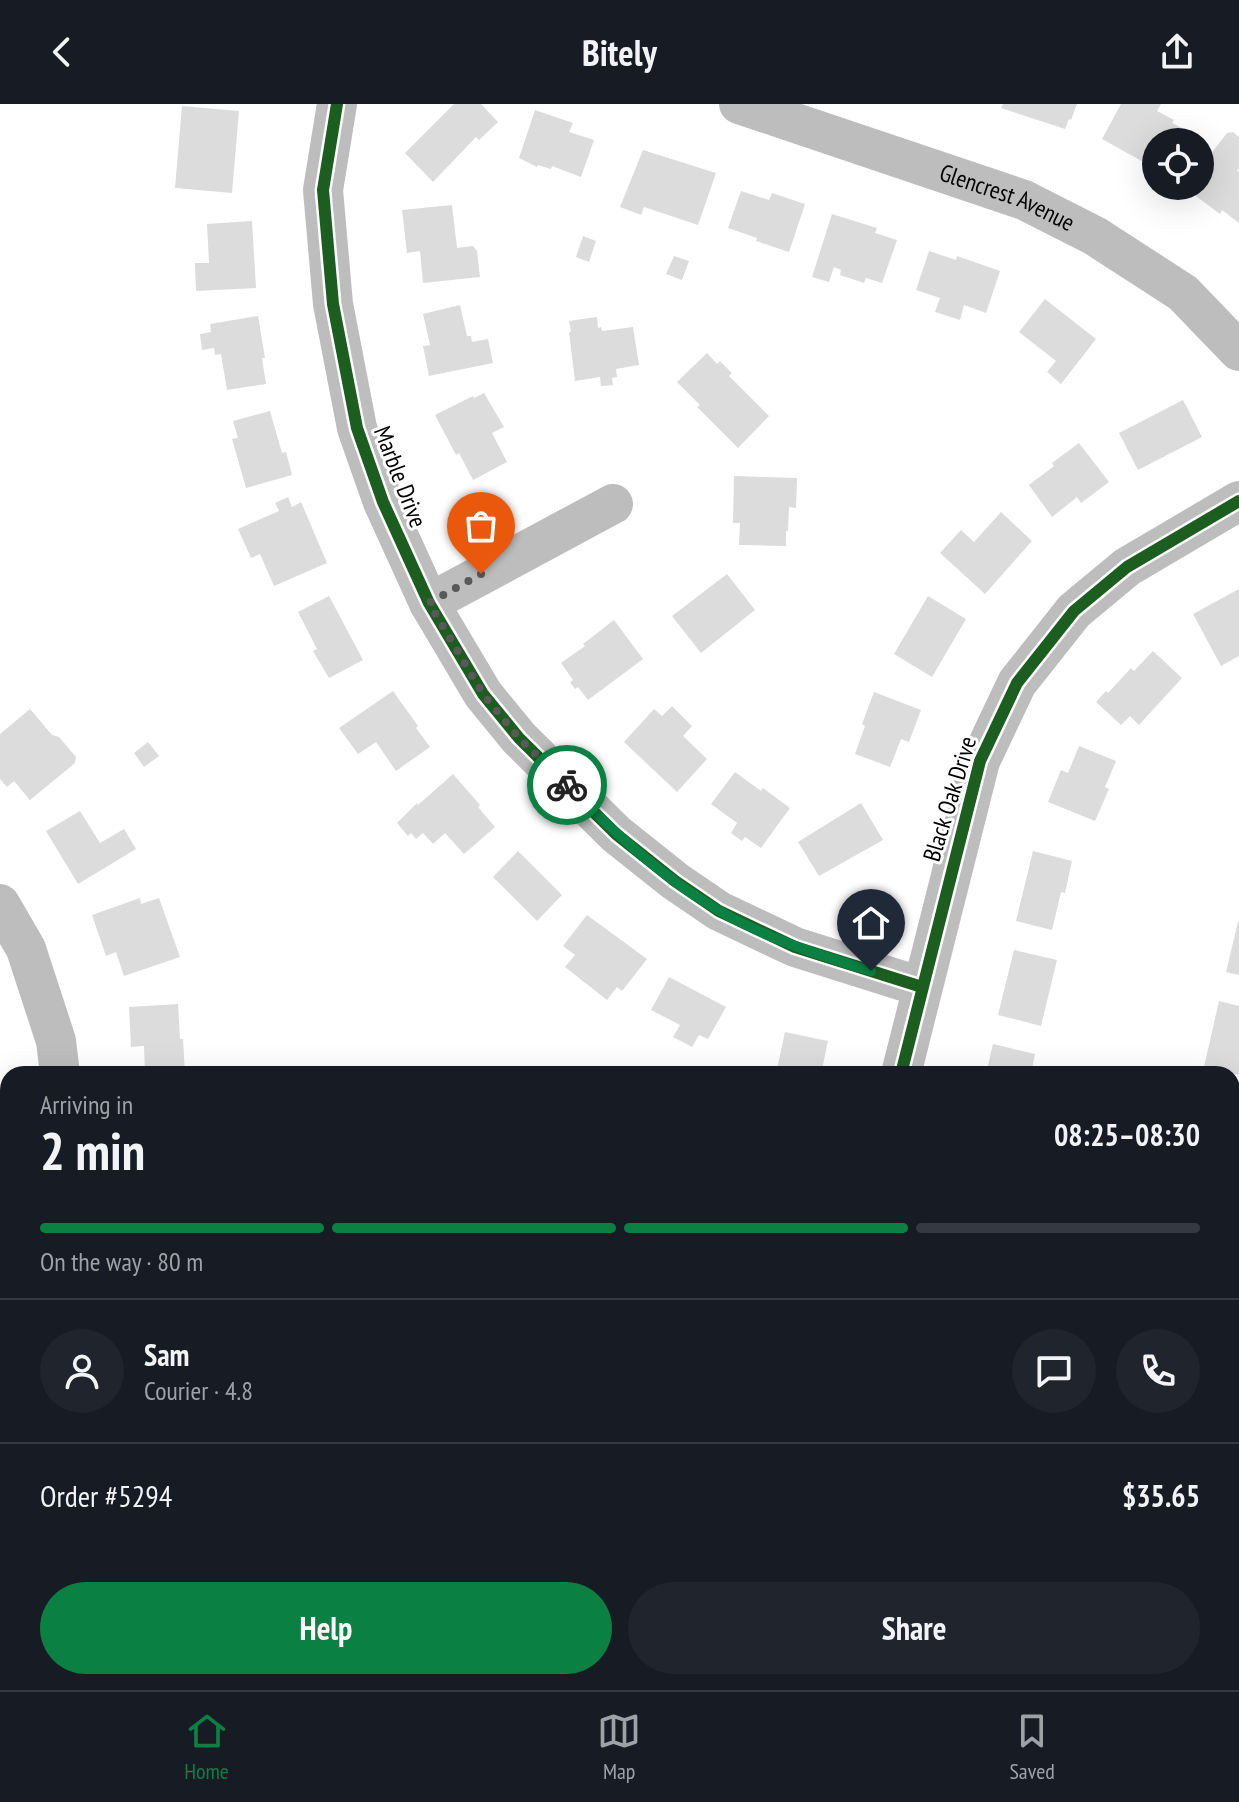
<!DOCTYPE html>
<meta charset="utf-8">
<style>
:root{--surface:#171b24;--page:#20242c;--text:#f1f3f6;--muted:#9ea1a6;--line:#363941;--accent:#0b8043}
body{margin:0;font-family:"PT Sans Narrow",sans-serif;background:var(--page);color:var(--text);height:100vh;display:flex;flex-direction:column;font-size:30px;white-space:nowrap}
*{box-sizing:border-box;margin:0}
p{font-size:26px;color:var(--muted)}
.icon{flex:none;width:44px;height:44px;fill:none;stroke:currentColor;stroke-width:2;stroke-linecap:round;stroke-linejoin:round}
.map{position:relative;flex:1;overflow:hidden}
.details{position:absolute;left:0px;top:962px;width:1240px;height:624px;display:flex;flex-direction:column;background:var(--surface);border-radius:24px 24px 0 0;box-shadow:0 8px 32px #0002}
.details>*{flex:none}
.buttons{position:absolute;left:1142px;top:24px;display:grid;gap:16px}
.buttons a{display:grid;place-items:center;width:72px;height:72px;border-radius:50%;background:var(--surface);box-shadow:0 8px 32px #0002;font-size:40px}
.pin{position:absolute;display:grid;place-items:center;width:68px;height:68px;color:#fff;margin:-82px -34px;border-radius:50% 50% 50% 0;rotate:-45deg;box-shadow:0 0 8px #0007}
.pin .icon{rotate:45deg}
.courier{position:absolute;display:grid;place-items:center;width:80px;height:80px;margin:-40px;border:6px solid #0b8043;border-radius:50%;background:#fff;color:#222;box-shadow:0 2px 10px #0007}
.overview em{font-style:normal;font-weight:600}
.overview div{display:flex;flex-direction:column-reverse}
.overview{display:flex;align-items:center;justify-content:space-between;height:136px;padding:0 40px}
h1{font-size:52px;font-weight:600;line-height:60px}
.bar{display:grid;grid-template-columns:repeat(4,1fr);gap:12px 8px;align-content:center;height:96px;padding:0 40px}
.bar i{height:10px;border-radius:6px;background:var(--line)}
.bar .current{background:var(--accent)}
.bar p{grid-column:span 4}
.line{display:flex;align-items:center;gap:20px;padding:0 40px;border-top:2px solid var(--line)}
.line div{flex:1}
.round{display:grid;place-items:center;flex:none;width:84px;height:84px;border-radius:42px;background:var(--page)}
.primary-button{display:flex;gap:16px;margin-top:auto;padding:16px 40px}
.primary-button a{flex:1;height:92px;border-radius:48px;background:var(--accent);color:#fff;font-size:32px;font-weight:600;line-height:92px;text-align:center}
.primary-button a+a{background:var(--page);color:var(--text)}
header{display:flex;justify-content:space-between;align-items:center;height:104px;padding:0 40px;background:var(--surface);font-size:36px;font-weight:600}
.dock{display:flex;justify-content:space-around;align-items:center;height:112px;border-top:2px solid var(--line);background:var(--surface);font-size:22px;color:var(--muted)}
.dock a{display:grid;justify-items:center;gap:4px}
.dock .current{color:var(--accent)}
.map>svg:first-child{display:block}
</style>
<header><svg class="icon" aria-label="back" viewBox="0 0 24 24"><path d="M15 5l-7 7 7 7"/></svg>Bitely<svg class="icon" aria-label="share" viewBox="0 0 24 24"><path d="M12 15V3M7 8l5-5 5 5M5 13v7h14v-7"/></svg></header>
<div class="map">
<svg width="1239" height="1586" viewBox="0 0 1239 1586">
<rect width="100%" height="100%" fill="#fff"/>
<g fill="#dcdcdc">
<polygon points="454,0 481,0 498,18 479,36 476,33 433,78 405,49"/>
<polygon points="1003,0 1077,0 1071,16 1069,15 1065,25 1001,4"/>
<polygon points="1121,0 1161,0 1157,7 1174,16 1172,19 1184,25 1177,38 1156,38 1156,65 1102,35"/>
<polygon points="182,2 239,7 232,89 175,84"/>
<polygon points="535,6 573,19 569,28 594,36 581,73 552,62 551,65 538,61 537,63 519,54"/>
<polygon points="1233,28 1239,33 1239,64 1237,67 1239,68 1239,119 1222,106 1220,110 1185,84 1187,82 1200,82 1200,64 1227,29"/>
<polygon points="643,46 716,69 698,121 644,103 641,111 620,103"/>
<polygon points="741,87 769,96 772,89 805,100 789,148 756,137 757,134 728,124"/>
<polygon points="452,101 457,144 473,142 477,147 480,173 423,179 420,147 407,149 402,106"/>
<polygon points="832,110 877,124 875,129 897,136 882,179 866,174 864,179 840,171 841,166 834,163 829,178 812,173"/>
<polygon points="252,117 256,184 196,187 195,159 209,159 207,120"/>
<polygon points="583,132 596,137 589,158 576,153"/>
<polygon points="929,147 956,156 957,152 1000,167 986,209 964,201 960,216 935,208 940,194 916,186"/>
<polygon points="674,152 689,157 682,176 666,170"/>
<polygon points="1045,195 1096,235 1061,280 1047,268 1056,257 1019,228"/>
<polygon points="460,201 467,232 471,232 472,238 488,235 493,259 429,272 423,242 430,241 423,210"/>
<polygon points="258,212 265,254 262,254 266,280 227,286 221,250 215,251 214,244 202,246 200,230 211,228 210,220"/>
<polygon points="597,213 598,224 601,223 602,227 633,223 639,261 616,265 617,273 612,274 613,281 601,282 600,273 575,277 569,229 571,227 569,217"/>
<polygon points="707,249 717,260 720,257 732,269 729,272 769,312 738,344 697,303 700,301 677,278"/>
<polygon points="484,289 504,323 492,329 507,358 473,376 459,349 456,351 435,311 473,292 474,294"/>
<polygon points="1183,296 1202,333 1138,366 1119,329"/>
<polygon points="270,307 282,349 286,348 292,371 246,384 232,335 238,334 233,317"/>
<polygon points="1079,339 1109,378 1081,399 1077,393 1052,413 1029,381 1054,362 1052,359"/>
<polygon points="734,372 797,374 796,404 789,403 788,427 786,427 786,442 739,441 740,419 733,419"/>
<polygon points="288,393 292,403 301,398 327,459 274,482 260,450 251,454 238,425 279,407 275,399"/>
<polygon points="1001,408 1032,437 985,490 940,449 961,426 974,438"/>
<polygon points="727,470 755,506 701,549 672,512"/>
<polygon points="1239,485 1239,552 1221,562 1193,510"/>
<polygon points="329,492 363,556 329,574 313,547 317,545 298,508"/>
<polygon points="928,492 966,515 932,573 894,550"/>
<polygon points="614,516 643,555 588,596 578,583 575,585 570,578 573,576 561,559 585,542 583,540"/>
<polygon points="1153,547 1182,574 1139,621 1130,612 1121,621 1096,598 1106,587 1108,589 1131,564 1134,567"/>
<polygon points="393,587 418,622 416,624 430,643 396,667 376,638 358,650 339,624"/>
<polygon points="874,588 921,606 909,638 901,635 890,663 855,650 865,622 862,620"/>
<polygon points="672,602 692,622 683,632 707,655 677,688 624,638 654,605 662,612"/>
<polygon points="30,605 52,631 59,633 76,653 75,659 30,696 14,677 7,683 0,675 0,630"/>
<polygon points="148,638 159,652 144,663 134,649"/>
<polygon points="1079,642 1116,657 1105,683 1109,685 1095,717 1048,698 1061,666 1068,669"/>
<polygon points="735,668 761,687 763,684 790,704 761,744 745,733 742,737 731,729 737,719 711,700"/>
<polygon points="453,670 480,701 478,703 495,723 464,750 445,729 433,740 423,729 416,735 411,729 408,732 397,719 417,699 418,701"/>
<polygon points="861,699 883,736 819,772 798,738"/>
<polygon points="80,707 100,739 124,725 136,745 78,780 46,727"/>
<polygon points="518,747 562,791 537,817 493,773"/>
<polygon points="1033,747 1072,757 1065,789 1061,788 1052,826 1016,817"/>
<polygon points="140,794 141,800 159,794 180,853 124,872 116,848 106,852 92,811"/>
<polygon points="587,811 647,855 622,887 617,883 607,896 565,863 575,851 563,842"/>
<polygon points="1238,818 1239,818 1239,871 1226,868"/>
<polygon points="1014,846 1057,856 1041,922 998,911"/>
<polygon points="669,873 726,903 708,935 699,931 692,943 673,933 680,921 651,906"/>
<polygon points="1219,897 1239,902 1239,971 1204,963"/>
<polygon points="178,900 180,935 183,935 185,970 145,970 144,942 131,943 129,903"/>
<polygon points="785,928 828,937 821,970 776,970"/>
<polygon points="993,940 1035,950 1031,970 986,970"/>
<polygon points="1232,1000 1239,1002 1239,1014 1233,1039"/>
<polygon points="7,1505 8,1505 8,1573 0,1570 0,1527"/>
<polygon points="836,1578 875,1578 873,1586 834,1586"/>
</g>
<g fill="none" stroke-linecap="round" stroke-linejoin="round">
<g stroke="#bdbdbd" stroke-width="40">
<polyline points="337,0 323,86 333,200 357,324 383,398 429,499 483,590 519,634 616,730 675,777 719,807 795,843 922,883"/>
<path id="s1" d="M739 0 1024 96 1095 132 1183 189 1239 247"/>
<polyline points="429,499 613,400"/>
<polyline points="0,800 26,845 56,937 60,970"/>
<polyline points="901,970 980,657 1017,579 1074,507 1127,463 1239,397"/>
<polyline points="0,1096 8,1099"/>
<polyline points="0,1281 8,1256"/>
<polyline points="1232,1367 1239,1338"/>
<polyline points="751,1586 753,1578"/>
<polyline points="1181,1586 1183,1578"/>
</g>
<g stroke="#fff" stroke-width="17">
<g id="cycleway">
<polyline points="337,0 323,86 333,200 357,324 383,398 429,499 483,590 519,634 616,730 675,777 719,807 795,843 922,883"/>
<polyline points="901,970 980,657 1017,579 1074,507 1127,463 1239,397"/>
</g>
</g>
<use href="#cycleway" stroke="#1b5e20" stroke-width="12"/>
</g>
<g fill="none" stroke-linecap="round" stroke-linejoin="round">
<polyline stroke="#595959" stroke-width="8" stroke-dasharray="0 14.4" points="481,470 429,499 483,590 519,634 567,681"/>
<path stroke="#0b8043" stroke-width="10" d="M567 681C613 727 661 773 718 806 765 834 819 851 871 867"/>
</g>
<g text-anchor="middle" stroke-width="6" stroke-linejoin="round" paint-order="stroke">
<g font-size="24" fill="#000" stroke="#fff">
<text dy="8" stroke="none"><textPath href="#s1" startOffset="284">Glencrest Avenue</textPath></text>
<text transform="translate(400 373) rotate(69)" y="8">Marble Drive</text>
<text transform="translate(950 695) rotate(-73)" y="8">Black Oak Drive</text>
</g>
</g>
</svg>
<div class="buttons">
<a><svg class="icon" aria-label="locate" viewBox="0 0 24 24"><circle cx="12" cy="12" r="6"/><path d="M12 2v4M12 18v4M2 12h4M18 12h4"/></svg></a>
</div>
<div class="pin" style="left:481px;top:470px;background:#ea580c"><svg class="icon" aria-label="bag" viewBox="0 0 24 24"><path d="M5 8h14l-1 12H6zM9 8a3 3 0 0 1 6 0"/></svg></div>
<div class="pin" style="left:871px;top:867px;background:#1f2937"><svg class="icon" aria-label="home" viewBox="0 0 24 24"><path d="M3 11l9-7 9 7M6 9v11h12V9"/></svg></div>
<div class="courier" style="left:567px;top:681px"><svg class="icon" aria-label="bike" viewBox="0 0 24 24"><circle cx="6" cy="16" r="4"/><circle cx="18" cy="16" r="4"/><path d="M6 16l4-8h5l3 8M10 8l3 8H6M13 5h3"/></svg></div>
<section class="details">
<div class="overview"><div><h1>2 min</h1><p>Arriving in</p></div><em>08:25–08:30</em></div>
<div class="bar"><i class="current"></i><i class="current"></i><i class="current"></i><i></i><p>On the way · 80 m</p></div>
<div class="line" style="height:144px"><a class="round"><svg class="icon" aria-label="person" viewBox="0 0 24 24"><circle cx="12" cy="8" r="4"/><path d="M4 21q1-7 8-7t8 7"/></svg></a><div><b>Sam</b><p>Courier · 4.8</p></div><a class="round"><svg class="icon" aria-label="chat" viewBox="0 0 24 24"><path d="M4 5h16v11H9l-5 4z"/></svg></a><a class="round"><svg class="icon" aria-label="phone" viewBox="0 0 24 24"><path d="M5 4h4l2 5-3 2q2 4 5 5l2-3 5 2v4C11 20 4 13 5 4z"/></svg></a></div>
<div class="line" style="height:104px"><div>Order #5294</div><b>$35.65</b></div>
<div class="primary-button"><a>Help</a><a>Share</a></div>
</section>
</div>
<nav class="dock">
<a class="current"><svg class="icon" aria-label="home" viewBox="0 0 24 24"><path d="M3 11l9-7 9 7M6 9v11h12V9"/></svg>Home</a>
<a><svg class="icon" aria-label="map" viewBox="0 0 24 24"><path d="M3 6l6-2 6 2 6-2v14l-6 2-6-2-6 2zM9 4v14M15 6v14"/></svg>Map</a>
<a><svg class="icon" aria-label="saved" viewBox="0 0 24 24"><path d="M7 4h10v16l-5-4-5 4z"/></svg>Saved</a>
</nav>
